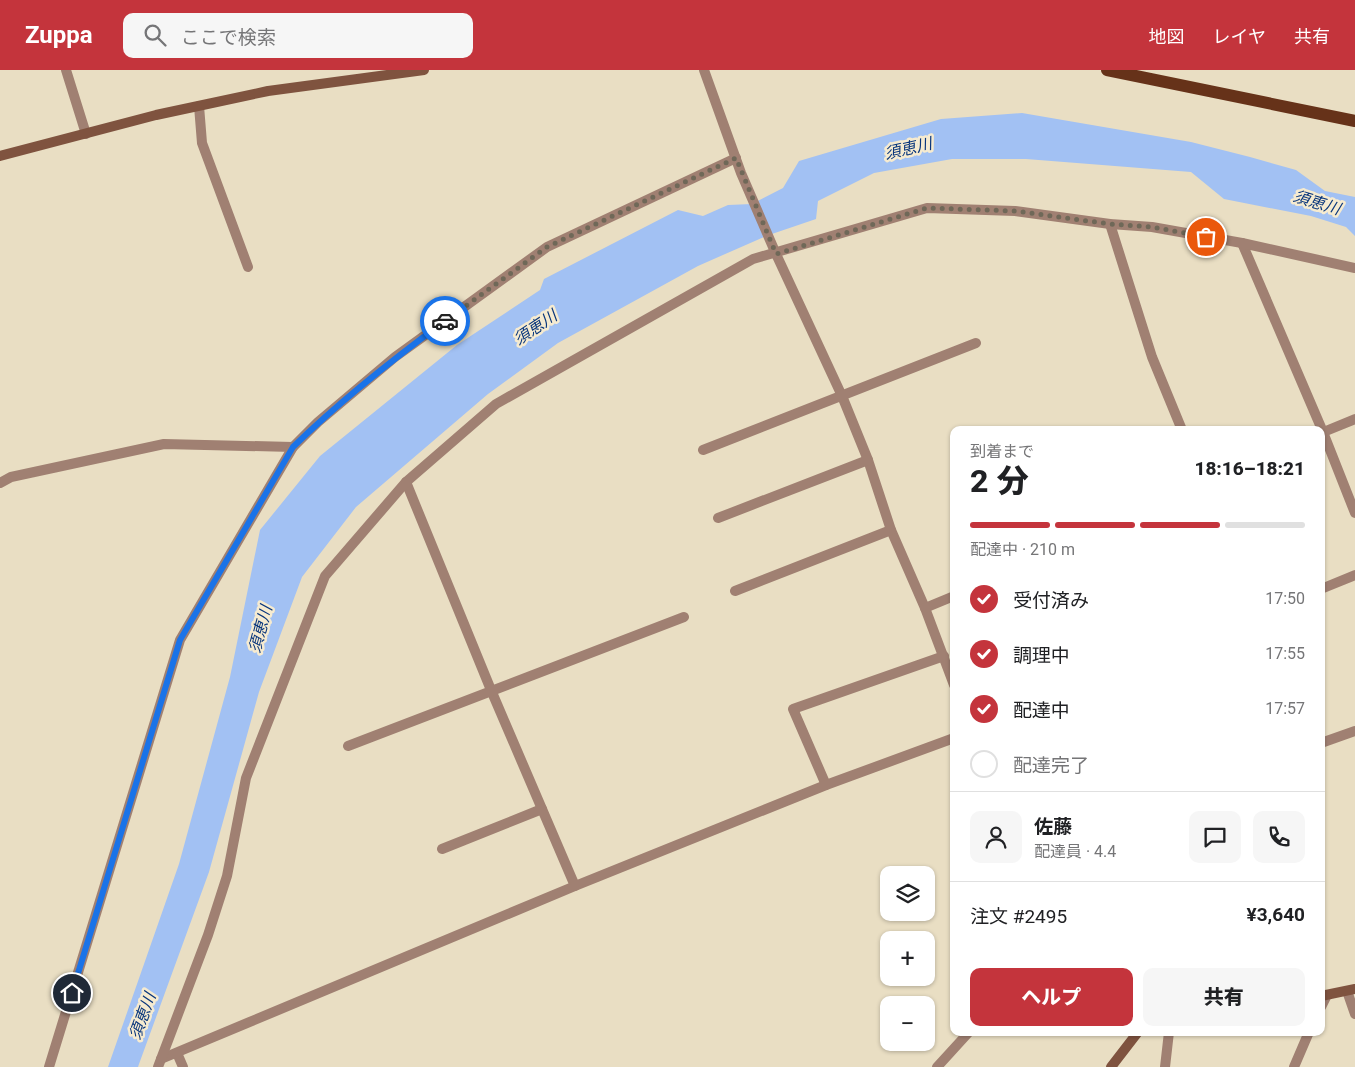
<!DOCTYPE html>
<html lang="ja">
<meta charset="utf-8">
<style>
:root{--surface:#fff;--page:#f6f6f6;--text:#202124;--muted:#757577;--line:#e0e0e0;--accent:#c4343c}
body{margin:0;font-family:Roboto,"Noto Sans JP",sans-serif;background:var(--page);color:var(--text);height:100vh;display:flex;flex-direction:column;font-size:19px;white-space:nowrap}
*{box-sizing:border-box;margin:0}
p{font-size:16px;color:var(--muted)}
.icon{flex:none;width:28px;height:28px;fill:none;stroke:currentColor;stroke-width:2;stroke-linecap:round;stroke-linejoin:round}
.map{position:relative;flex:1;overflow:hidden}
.drawer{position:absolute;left:950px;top:356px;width:375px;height:610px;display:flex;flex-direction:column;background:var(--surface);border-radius:10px;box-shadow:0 1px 4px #0004}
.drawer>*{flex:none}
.fabs{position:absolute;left:880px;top:796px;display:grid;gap:10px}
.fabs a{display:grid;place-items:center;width:55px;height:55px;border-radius:10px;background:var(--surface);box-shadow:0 1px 4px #0004;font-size:25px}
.pin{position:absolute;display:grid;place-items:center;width:42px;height:42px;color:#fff;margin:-21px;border:2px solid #fff;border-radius:50%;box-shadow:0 1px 5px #0007}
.courier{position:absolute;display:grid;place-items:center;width:50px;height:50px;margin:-25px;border:4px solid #1a73e8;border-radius:50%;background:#fff;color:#222;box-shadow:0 1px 6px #0007}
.head em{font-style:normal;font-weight:800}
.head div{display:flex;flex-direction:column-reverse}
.head{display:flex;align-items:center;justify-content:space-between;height:85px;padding:0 20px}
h1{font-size:32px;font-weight:800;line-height:38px}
.bar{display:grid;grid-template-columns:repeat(4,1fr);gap:8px 5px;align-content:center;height:60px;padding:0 20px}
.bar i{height:6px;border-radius:4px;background:var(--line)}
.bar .selected{background:var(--accent)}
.bar p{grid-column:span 4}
.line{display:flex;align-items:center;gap:12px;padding:0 20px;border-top:1px solid var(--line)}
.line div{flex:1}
.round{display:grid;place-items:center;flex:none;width:52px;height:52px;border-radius:10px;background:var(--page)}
ol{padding:0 20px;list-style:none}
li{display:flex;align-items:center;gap:15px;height:55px}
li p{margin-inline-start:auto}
li .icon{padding:5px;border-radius:50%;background:var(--accent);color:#fff;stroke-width:4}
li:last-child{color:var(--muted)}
li i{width:28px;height:28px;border:2px solid var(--line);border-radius:50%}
.button{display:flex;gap:10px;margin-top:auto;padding:10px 20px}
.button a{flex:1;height:58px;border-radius:10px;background:var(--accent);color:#fff;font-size:20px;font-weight:800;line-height:58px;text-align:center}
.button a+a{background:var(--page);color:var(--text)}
header{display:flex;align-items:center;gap:30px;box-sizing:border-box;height:70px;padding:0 25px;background:var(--accent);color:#fff}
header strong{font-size:24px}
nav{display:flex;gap:28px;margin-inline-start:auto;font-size:18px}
.search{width:350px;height:45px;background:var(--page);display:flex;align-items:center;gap:12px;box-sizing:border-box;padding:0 18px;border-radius:10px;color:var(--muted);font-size:19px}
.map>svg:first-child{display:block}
</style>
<header>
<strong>Zuppa</strong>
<div class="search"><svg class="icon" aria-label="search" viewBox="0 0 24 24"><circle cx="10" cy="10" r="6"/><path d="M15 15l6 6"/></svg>ここで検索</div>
<nav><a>地図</a><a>レイヤ</a><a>共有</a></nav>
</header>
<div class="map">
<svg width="1355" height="997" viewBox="0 0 1355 997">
<rect width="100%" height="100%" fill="#e9dec3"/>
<polygon fill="#a2c1f3" points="1022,43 1191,72 1250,87 1296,100 1325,121 1355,127 1355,166 1346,157 1311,146 1224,129 1191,102 1026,89 952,89 874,103 818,131 816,149 766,166 698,196 558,273 488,324 356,437 302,507 259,622 209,802 139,994 138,997 108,997 179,794 230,607 260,460 320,386 457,275 540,220 544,209 678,140 703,146 728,135 752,134 783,118 799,91 941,49"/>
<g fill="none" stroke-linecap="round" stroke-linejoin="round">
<polyline stroke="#a08072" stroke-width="10" points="1347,921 1355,944"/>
<g stroke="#a08072" stroke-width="10">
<polyline points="66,0 86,64"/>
<polyline points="704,0 741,103 776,184 842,326 868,390 891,460 925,538 954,615"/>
<polyline points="199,36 202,73 248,197"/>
<polyline points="1110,154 1152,287 1182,360"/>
<polyline points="1242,173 1323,362 1355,443"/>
<polyline points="1321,363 1355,349"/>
<polyline points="703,380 976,273"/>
<polyline points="406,412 491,620 575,816"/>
<polyline points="0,413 11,407 164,374 293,377"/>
<polyline points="718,448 868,390"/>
<polyline points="1321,519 1355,505"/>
<polyline points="735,521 891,460"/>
<polyline points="925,538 954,526"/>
<polyline points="1321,673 1355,661"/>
<polyline points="348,676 684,547"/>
<polyline points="826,715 793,639 944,586"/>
<polyline points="442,779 542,739"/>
<polyline points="1321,937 1326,927"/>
<polyline points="177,983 183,997"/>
<polyline points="161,989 575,816 826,715 954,668"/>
<polyline points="49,997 180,570 293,377 318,352 395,287 547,177 736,88"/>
<polyline points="158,997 208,865 227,806 246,708 325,506 406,412 496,334 753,189 927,138 1015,141 1110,154 1152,157 1242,173 1355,198"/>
<polyline points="937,997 969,962"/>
<polyline points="1165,997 1169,962"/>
<polyline points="1294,997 1309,962"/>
</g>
<g stroke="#7f533f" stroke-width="10">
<polyline points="0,86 156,45 268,21 424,0"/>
<polyline points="1321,926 1355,919"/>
<polyline points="1111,997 1138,962"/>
</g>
<polyline stroke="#663219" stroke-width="12" points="1107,0 1355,51"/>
</g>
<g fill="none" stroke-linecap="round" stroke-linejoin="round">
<polyline stroke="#6f6858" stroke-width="5" stroke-dasharray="0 9" points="445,251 547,177 736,88 776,184 927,138 1015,141 1110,154 1152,157 1206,167"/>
<path stroke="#1a73e8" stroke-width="6" d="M72 923 180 570 293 377C340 331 392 290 445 251"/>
</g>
<g text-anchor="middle" stroke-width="5" stroke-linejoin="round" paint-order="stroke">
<g font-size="16" font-style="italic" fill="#09367c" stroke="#f6ebd0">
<text transform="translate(908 78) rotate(-13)" y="6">須恵川</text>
<text transform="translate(1317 132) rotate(17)" y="6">須恵川</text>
<text transform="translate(535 257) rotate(-34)" y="6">須恵川</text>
<text transform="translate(260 559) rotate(-75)" y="6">須恵川</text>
<text transform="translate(142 946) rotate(-70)" y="6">須恵川</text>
</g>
</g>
</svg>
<div class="fabs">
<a><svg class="icon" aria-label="layers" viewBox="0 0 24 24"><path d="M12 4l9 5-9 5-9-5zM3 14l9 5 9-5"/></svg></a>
<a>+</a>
<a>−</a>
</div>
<div class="pin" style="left:1206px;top:167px;background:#ea580c"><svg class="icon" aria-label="bag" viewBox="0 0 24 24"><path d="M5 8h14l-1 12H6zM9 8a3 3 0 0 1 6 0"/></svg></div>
<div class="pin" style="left:72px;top:923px;background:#1f2937"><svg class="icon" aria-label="home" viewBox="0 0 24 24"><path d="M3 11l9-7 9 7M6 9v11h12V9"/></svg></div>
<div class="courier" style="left:445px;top:251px"><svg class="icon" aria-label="car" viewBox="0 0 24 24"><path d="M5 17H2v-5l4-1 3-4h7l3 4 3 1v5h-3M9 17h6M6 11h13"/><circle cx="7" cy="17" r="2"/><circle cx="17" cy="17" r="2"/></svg></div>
<section class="drawer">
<div class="head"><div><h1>2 分</h1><p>到着まで</p></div><em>18:16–18:21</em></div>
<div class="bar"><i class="selected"></i><i class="selected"></i><i class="selected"></i><i></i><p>配達中 · 210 m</p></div>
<ol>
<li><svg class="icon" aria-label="check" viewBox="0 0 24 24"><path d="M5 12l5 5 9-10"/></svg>受付済み<p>17:50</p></li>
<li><svg class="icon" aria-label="check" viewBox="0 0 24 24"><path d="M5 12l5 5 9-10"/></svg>調理中<p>17:55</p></li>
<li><svg class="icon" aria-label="check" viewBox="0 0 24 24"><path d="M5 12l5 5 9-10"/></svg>配達中<p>17:57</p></li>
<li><i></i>配達完了</li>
</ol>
<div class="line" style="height:90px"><a class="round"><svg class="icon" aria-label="person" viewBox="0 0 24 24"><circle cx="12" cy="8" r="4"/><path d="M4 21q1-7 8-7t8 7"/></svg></a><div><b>佐藤</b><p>配達員 · 4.4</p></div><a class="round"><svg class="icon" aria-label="chat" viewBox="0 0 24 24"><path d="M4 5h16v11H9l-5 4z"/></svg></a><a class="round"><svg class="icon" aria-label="phone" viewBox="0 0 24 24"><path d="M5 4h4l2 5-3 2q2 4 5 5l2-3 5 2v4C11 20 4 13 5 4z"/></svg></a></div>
<div class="line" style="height:65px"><div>注文 #2495</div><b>¥3,640</b></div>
<div class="button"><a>ヘルプ</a><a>共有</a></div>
</section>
</div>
